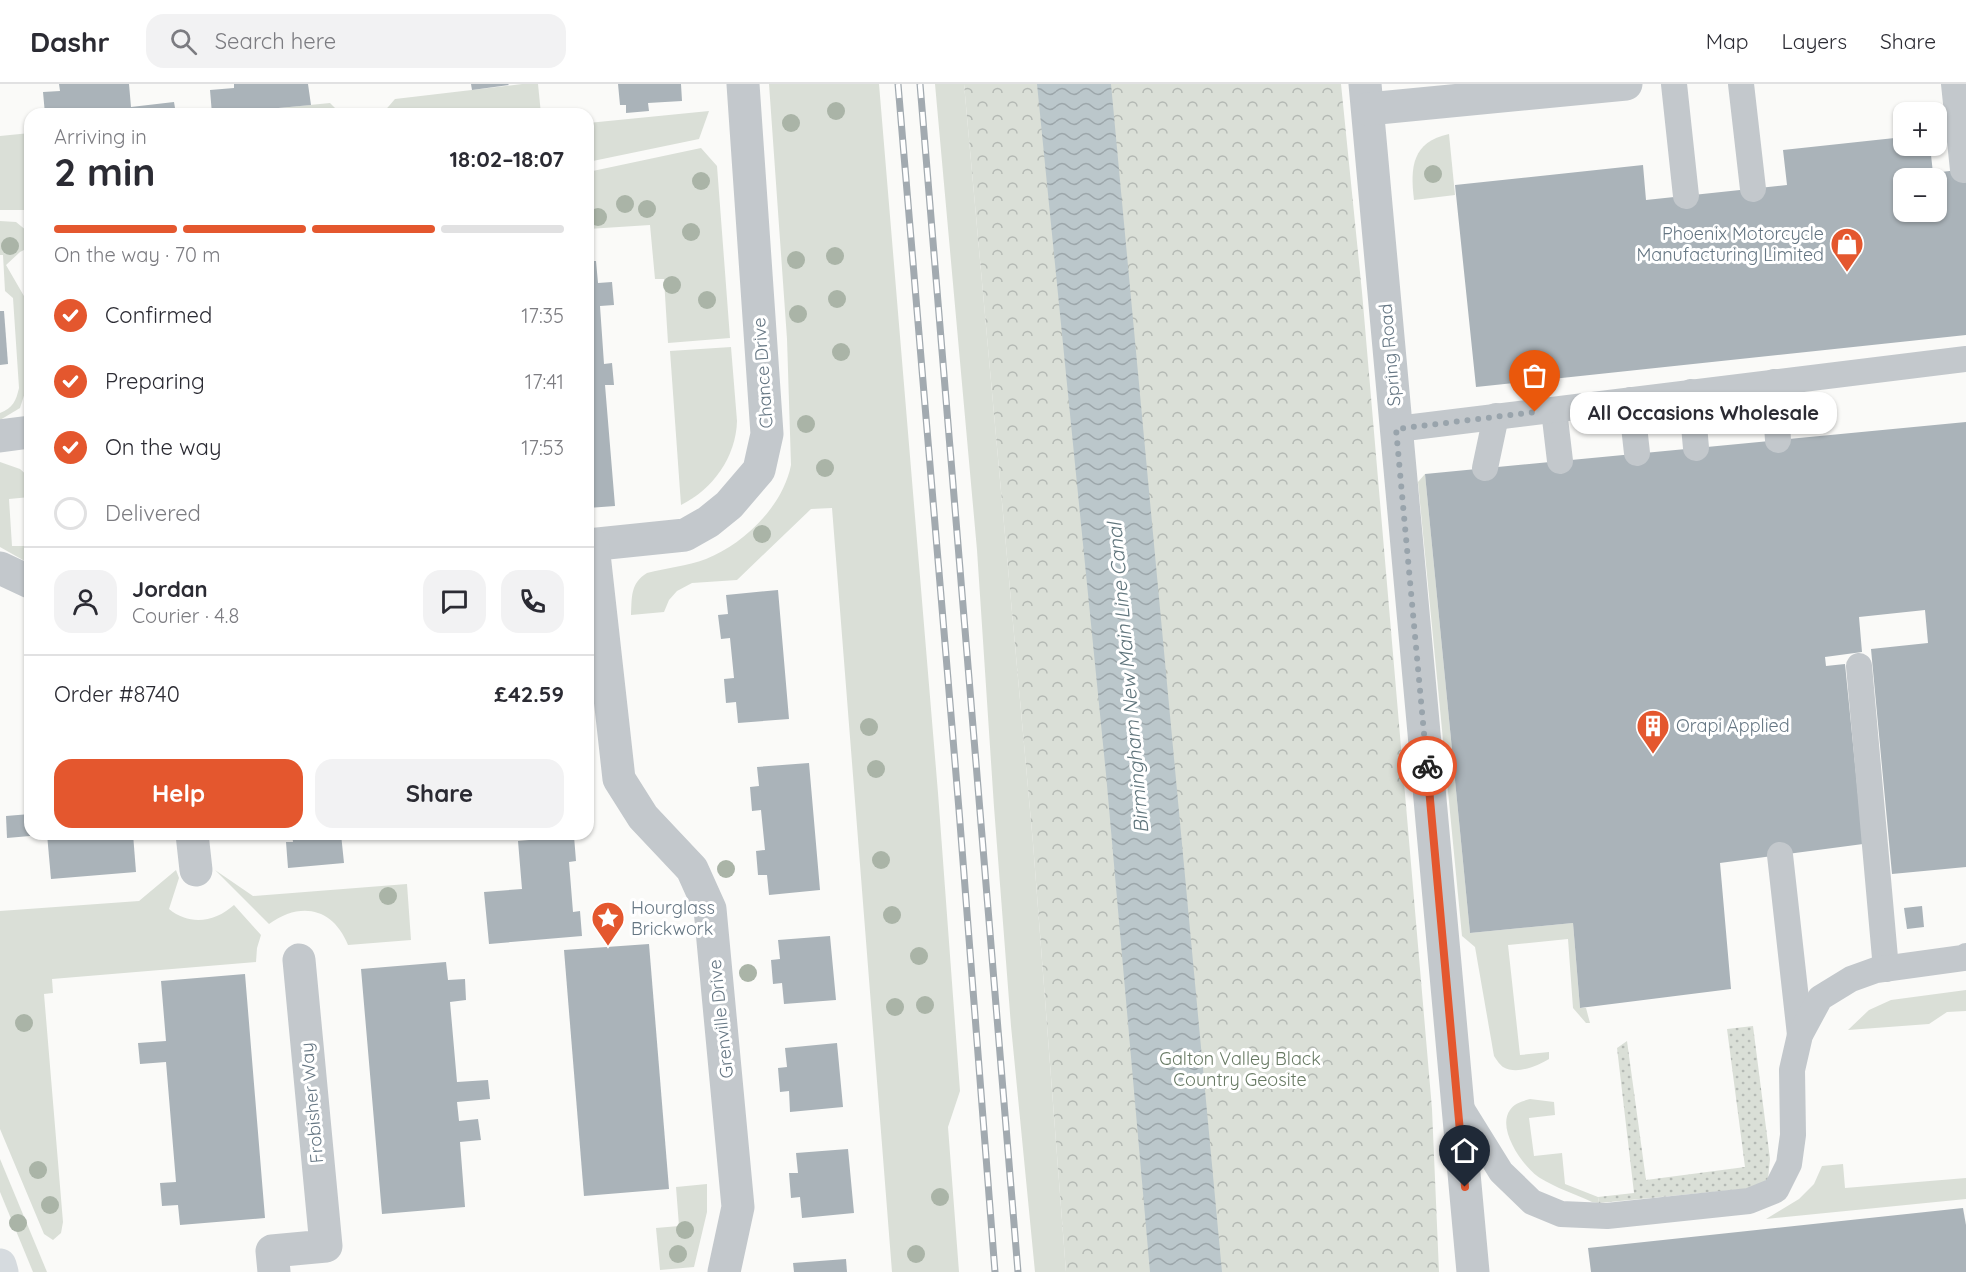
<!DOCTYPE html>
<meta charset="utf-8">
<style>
:root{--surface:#fff;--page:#f2f2f3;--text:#2b2b33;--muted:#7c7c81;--line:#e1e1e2;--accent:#e4572e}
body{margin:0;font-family:Quicksand,sans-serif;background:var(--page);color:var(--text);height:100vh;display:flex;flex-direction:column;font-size:22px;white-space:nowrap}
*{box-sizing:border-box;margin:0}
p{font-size:20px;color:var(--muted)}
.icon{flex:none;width:33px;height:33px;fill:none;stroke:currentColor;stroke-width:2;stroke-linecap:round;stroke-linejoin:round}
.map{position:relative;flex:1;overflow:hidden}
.side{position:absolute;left:24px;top:24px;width:570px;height:732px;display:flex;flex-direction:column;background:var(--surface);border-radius:18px;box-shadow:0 2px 4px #0004}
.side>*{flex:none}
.controls{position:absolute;left:1893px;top:18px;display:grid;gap:12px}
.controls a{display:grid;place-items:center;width:54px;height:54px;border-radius:12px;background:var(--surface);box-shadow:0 2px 4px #0004;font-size:30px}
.pin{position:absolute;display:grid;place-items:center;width:51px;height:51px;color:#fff;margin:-62px -26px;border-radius:50% 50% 50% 0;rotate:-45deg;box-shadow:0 0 6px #0007}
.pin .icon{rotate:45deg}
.courier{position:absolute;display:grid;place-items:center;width:60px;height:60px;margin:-30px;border:4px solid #e4572e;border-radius:50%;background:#fff;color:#222;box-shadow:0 2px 8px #0007}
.bubble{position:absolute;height:42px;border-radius:18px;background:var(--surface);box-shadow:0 2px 4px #0004;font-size:20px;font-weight:800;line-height:42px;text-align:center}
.overview em{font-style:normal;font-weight:800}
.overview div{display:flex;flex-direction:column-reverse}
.overview{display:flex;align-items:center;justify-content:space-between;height:102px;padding:0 30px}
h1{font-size:39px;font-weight:800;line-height:45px}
.bar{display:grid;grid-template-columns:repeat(4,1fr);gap:9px 6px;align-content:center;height:72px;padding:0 30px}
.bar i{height:8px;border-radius:4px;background:var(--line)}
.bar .selected{background:var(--accent)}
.bar p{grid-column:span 4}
.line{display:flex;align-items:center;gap:15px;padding:0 30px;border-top:2px solid var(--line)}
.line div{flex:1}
.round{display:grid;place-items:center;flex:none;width:63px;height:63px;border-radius:18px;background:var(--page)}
ol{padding:0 30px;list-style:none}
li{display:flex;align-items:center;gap:18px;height:66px}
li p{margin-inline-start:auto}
li .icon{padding:6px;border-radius:50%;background:var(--accent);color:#fff;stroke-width:4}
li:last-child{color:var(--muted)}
li i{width:33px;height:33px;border:3px solid var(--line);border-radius:50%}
.action{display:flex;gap:12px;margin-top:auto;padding:12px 30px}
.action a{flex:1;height:69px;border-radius:18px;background:var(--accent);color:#fff;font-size:24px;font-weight:800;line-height:69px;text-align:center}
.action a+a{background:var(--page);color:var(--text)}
header{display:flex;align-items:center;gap:36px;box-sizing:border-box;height:84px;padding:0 30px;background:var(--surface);border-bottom:2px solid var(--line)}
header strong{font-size:28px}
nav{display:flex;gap:33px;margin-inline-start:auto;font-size:21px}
.search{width:420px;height:54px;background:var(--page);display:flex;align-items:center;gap:15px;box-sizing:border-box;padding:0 21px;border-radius:18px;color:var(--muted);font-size:22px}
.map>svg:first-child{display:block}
</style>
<header>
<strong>Dashr</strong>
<div class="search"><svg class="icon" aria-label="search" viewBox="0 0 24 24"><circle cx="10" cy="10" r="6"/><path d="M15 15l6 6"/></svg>Search here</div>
<nav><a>Map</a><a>Layers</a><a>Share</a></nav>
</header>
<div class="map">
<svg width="1966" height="1188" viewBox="0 0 1966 1188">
<defs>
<pattern id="park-crowns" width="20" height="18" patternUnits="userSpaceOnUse" patternTransform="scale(1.5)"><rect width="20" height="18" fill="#dadfd7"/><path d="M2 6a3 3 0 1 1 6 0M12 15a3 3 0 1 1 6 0" fill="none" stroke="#b4b9b4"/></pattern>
<pattern id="garden-dots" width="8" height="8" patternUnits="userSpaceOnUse" patternTransform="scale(1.5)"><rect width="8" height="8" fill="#dadfd7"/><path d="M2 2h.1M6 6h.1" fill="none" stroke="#b4b9b4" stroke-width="1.8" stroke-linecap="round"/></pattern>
<pattern id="water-waves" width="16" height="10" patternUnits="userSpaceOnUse" patternTransform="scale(1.5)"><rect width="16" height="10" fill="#bbc7cb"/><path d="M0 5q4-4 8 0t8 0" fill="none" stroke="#9ca6aa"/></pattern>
</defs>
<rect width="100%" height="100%" fill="#fafaf8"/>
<g fill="#dadfd7">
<polygon points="522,0 538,0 541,30 382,30 395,15"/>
<path d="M769 0H879L938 709 960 1007 948 1043 959 1188H892L832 424 811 425 737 496 692 499 677 507 669 516 664 528 631 531C632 514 630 499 647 489 666 484 687 482 706 475 744 460 783 422 791 381L787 255Z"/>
<polygon points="935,0 964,0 1033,759 1066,1188 1035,1188 1011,942 994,723 977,466"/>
<polygon points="330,19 341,30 220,30"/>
<polygon points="709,27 699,55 588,78 588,39"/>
<polygon points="30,49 30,126 0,126 0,52"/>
<path d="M1449 50 1455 111 1414 116C1410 83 1412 58 1449 50Z"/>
<polygon points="701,64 717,82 730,254 668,259 664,195 655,195 650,141 588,145 588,88"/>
<path d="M0 137 16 138 27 147 30 163 20 168 6 181 28 219 30 293 20 324 0 336V329C13 324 16 317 19 304L13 214 5 207 3 171H0Z"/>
<path d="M731 263 737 337C736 373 713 405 681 421L670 267Z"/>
<polygon points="0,378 20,385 30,394 30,413 9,415 12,462 30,462 30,480 0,463"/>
<path d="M1425 390 1470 849 1573 839 1580 924H1586L1590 939H1586L1573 924 1568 855 1508 861 1520 971 1549 968V975C1537 982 1517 991 1503 983 1500 981 1496 975 1494 972L1475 863 1462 852 1418 398Z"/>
<path d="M176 786 179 794 169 825C190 842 215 838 234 821L261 851 257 864 256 878 52 895 53 909 44 910 63 1138 61 1149 53 1156 44 1150 0 1045V827L139 817Z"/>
<path d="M215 786 253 812 407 800 411 856 348 861C333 824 301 817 269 840Z"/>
<polygon points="1966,906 1966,927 1947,928 1929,940 1848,946 1869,926 1891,916"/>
<path d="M1530 1015 1554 1018 1555 1031 1529 1034 1534 1072 1562 1069 1565 1100 1598 1113 1599 1119 1592 1118C1575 1110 1556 1104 1540 1094 1524 1084 1496 1045 1510 1026 1514 1019 1523 1017 1530 1015Z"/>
<polygon points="0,1075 47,1188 33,1188 0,1108"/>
<polygon points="1843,1080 1845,1104 1966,1094 1966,1115 1766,1135 1799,1115 1814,1100 1822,1082"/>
<polygon points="707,1100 707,1128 694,1183 660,1186 656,1144 679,1142 676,1103"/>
</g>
<polygon fill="url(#park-crowns)" points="964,0 1341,0 1362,208 1432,1025 1439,1188 1066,1188 1033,759"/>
<polygon fill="url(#garden-dots)" points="1753,942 1770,1075 1768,1095 1754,1104 1599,1119 1598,1113 1634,1109 1617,964 1627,957 1646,1096 1745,1083 1727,945"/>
<polygon fill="url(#water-waves)" points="1037,0 1111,0 1222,1188 1150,1188 1106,690"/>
<g fill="#aab3b9" fill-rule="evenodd">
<polygon points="59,0 129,0 131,23 174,18 176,30 45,30 43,8 60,7"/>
<polygon points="234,0 308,0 311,21 212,30 210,6 234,4"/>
<polygon points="471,0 508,0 509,1 472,6"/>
<polygon points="618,0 681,0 682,17 648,19 649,27 626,29 626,21 620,21"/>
<path d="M1904 53V62H1930L1933 89 1966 85V251L1476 303 1455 101 1643 81 1646 116 1787 101 1783 66ZM1904 94H1936V128H1904Z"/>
<polygon points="588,177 596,177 598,199 612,198 614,221 600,222 604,280 612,279 614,301 605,301 615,422 588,424"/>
<polygon points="0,227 4,227 8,280 0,281"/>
<polygon points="1966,338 1966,783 1892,790 1871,565 1928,559 1925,526 1859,533 1862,568 1825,573 1826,582 1845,580 1863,760 1720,779 1731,905 1580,924 1573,839 1470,849 1425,390"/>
<polygon points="778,506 789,635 738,639 736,618 726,619 724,595 734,594 730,554 721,555 718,531 728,530 726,511"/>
<polygon points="809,679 820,806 769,811 767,791 758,791 756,767 765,766 761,726 752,727 750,703 759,702 757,683"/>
<polygon points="30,730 30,752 7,754 6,732"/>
<polygon points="47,750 133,750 136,788 51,795"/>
<polygon points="292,750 341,750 344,779 288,784 286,758 293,758"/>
<polygon points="574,752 576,777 569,778 573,828 580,827 582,852 489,860 484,808 522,805 518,757"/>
<polygon points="1922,822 1924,843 1907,845 1904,824"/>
<polygon points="830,852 836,916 784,920 782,899 773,900 771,876 780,875 778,856"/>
<polygon points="649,860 669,1105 584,1112 564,866"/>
<polygon points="446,878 448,896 465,895 466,916 450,918 457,998 488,996 490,1015 457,1018 459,1037 478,1035 481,1056 460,1058 465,1123 382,1130 361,885"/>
<polygon points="245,890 265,1134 180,1141 178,1121 162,1122 160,1099 176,1098 166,978 140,980 138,959 166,957 161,897"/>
<polygon points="837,959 843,1023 790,1028 789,1007 780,1008 778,984 787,983 785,964"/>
<polygon points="848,1065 854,1129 802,1134 800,1113 791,1114 789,1089 798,1089 796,1069"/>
<polygon points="1963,1124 1966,1141 1966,1188 1591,1188 1588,1164"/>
<polygon points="846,1175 847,1188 794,1188 793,1179"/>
</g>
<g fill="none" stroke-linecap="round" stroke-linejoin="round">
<g stroke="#c3c8cc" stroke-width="26">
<polyline points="1674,0 1686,112"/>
<polyline points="1741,0 1753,105"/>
<polyline points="1954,0 1963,86"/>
<polyline points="1774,298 1778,356"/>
<polyline points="1691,308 1696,364"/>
<polyline points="1631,316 1637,369"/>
<polyline points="1554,326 1560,377"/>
<polyline points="1397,345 1966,275"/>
<polyline points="1485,384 1496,332"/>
<polyline points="1859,582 1886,885"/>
<polyline points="1780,771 1800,951"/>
<polyline points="1460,1022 1501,1088 1532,1118 1561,1130 1607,1132 1749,1117 1776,1106 1789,1080 1793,1051 1792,986 1800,951 1820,914 1851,895 1876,886 1963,874 1966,872"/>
</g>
<g stroke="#c3c8cc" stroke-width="33">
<polyline points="1365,0 1473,1188"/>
<polyline points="1368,25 1626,0"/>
<polyline points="0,352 30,348"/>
<polyline points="588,461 685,451 708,438 729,421 759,386 767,350 743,0"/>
<polyline points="593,461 619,695 643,733 692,785 710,825 738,1123 724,1188"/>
<polyline points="0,484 30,498"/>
<polyline points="192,750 196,786"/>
<polyline points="274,1188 272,1167 326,1162 299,876"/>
</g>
<polyline stroke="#d6dbdf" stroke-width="33" points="0,1181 2,1188"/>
<g stroke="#a2aab0" stroke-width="7">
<g id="rail">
<polyline points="898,0 959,726 995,1188"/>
<polyline points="920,0 1018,1188"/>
</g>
</g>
<use href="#rail" stroke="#fff" stroke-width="4.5" stroke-dasharray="14" stroke-linecap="butt"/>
</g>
<g fill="#aab4a7">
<circle cx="836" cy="27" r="9"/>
<circle cx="791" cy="39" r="9"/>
<circle cx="1433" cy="90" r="9"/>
<circle cx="701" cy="97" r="9"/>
<circle cx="625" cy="120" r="9"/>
<circle cx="647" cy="125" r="9"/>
<circle cx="598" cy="133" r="9"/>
<circle cx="691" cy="148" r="9"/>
<circle cx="10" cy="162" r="9"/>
<circle cx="835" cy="172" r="9"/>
<circle cx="796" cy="176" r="9"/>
<circle cx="672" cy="201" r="9"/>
<circle cx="837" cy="215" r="9"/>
<circle cx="707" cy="216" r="9"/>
<circle cx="798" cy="230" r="9"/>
<circle cx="841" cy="268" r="9"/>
<circle cx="806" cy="340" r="9"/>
<circle cx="825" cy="384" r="9"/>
<circle cx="762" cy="450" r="9"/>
<circle cx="869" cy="643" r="9"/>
<circle cx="876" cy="685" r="9"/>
<circle cx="881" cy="776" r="9"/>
<circle cx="726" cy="785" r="9"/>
<circle cx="388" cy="812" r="9"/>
<circle cx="892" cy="831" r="9"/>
<circle cx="919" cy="872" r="9"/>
<circle cx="748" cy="889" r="9"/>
<circle cx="925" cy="921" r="9"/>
<circle cx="895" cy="923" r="9"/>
<circle cx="24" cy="939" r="9"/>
<circle cx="38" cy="1086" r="9"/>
<circle cx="940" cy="1113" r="9"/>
<circle cx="50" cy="1121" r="9"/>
<circle cx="18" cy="1139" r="9"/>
<circle cx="685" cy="1146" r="9"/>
<circle cx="678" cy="1170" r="9"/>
<circle cx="916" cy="1170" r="9"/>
</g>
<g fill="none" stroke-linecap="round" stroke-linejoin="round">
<polyline stroke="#99a4ac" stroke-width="6" stroke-dasharray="0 10.8" points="1427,682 1396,345 1535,328"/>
<polyline stroke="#e4572e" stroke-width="8" points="1427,682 1465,1103"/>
</g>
<defs>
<g id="shop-pin" transform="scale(1.725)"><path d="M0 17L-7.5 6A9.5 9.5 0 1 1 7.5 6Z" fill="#e4572e" stroke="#fff"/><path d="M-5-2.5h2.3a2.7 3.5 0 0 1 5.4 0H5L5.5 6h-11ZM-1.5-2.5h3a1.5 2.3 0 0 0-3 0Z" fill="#fff"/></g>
<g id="building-pin" transform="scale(1.725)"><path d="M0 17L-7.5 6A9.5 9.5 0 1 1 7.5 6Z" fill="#e4572e" stroke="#fff"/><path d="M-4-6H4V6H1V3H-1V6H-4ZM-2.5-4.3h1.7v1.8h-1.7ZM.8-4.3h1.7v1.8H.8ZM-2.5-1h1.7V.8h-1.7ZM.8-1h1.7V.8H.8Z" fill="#fff"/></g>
<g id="sight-pin" transform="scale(1.725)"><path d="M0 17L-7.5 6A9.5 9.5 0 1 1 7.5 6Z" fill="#e4572e" stroke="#fff"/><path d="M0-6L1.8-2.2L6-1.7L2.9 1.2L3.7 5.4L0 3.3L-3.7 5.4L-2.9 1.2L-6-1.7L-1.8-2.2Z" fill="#fff"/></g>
</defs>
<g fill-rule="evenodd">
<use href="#shop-pin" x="1847" y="160"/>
<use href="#building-pin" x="1653" y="642"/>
<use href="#sight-pin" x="608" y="834"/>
</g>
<g text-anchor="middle" stroke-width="6" stroke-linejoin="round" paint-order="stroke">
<g font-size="18" fill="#657683" stroke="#fff" text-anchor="start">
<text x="1824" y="156" text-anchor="end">Phoenix Motorcycle<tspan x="1824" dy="21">Manufacturing Limited</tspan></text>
<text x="1676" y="648">Orapi Applied</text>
<text x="631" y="830">Hourglass<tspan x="631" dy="21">Brickwork</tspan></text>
</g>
<g font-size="18" fill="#657683" stroke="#fff">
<text transform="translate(1390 271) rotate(-95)" y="6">Spring Road</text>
<text transform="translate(763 289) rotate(-94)" y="6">Chance Drive</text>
<text transform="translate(721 935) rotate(-96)" y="6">Grenville Drive</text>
<text transform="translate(312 1019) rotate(-95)" y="6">Frobisher Way</text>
</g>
<g font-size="18" fill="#687a64" stroke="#fff">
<text x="1240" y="981">Galton Valley Black<tspan x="1240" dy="21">Country Geosite</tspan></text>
</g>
<g font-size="20" font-style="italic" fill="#60757c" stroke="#fff">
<text transform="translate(1128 594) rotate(-95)" y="7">Birmingham New Main Line Canal</text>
</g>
</g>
</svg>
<div class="controls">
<a>+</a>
<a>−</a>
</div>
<div class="pin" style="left:1535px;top:328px;background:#ea580c"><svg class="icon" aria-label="bag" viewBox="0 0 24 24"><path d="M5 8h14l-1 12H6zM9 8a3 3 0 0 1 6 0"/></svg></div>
<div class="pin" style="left:1465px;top:1103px;background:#1f2937"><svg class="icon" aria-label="home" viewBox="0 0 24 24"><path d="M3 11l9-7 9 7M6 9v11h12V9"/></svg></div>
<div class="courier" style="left:1427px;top:682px"><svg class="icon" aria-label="bike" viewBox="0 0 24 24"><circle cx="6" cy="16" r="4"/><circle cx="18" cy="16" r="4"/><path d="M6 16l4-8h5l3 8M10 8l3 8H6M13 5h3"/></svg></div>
<div class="bubble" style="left:1570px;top:308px;width:267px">All Occasions Wholesale</div>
<section class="side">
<div class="overview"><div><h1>2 min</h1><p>Arriving in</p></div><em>18:02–18:07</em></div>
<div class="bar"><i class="selected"></i><i class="selected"></i><i class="selected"></i><i></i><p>On the way · 70 m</p></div>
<ol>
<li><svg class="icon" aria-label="check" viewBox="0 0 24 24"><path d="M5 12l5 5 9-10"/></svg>Confirmed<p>17:35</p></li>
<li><svg class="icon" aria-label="check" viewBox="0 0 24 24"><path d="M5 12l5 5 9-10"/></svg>Preparing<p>17:41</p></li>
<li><svg class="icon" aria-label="check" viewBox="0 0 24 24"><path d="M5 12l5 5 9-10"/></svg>On the way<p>17:53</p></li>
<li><i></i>Delivered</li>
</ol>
<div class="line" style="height:108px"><a class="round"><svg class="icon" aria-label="person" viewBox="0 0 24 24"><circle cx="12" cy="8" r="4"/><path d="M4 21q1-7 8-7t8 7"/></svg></a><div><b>Jordan</b><p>Courier · 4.8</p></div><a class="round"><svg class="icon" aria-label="chat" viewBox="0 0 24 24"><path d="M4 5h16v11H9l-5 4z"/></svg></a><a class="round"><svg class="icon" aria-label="phone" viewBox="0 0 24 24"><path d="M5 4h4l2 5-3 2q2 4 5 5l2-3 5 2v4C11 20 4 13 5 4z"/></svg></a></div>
<div class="line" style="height:78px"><div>Order #8740</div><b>£42.59</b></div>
<div class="action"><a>Help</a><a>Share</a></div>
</section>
</div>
